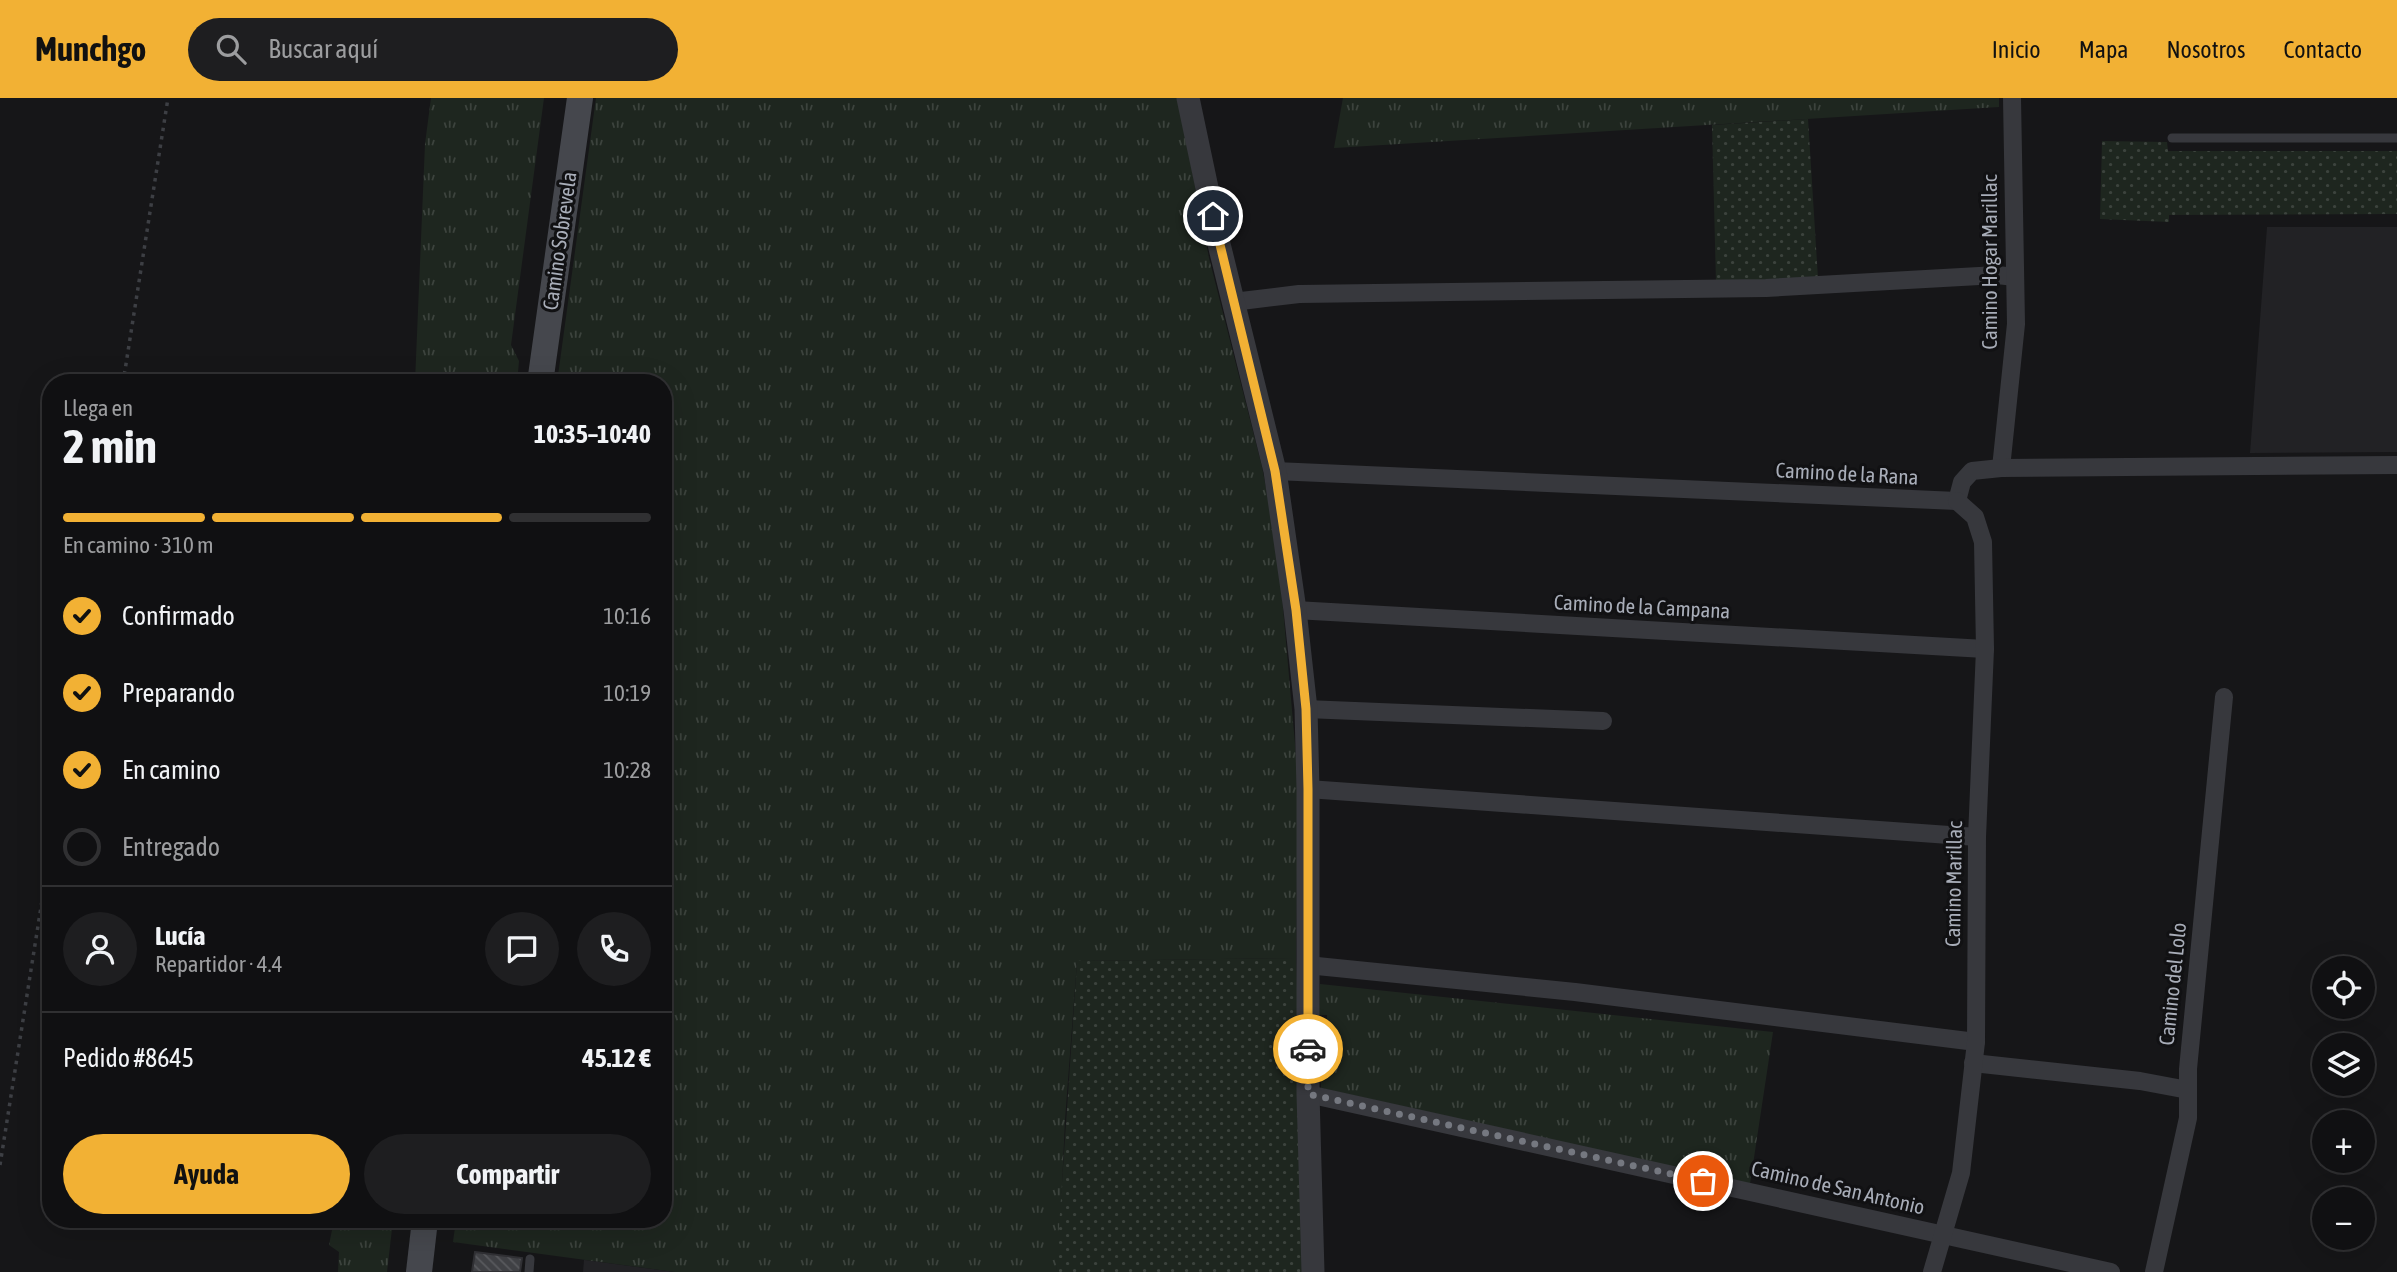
<!DOCTYPE html>
<html lang="es">
<meta charset="utf-8">
<style>
:root{--surface:#101012;--page:#1e1e20;--text:#f1f3f6;--muted:#9c9d9f;--line:#303032;--accent:#f2b134}
body{margin:0;font-family:"Asap Condensed",sans-serif;background:var(--page);color:var(--text);height:100vh;display:flex;flex-direction:column;font-size:26px;white-space:nowrap}
*{box-sizing:border-box;margin:0}
p{font-size:23px;color:var(--muted)}
.icon{flex:none;width:38px;height:38px;fill:none;stroke:currentColor;stroke-width:2;stroke-linecap:round;stroke-linejoin:round}
.map{position:relative;flex:1;overflow:hidden}
.panel{position:absolute;left:42px;top:276px;width:630px;height:854px;display:flex;flex-direction:column;background:var(--surface);border-radius:28px;box-shadow:0 7px 28px #0002,0 0 0 2px var(--line)}
.panel>*{flex:none}
.buttons{position:absolute;left:2312px;top:858px;display:grid;gap:14px}
.buttons a{display:grid;place-items:center;width:63px;height:63px;border-radius:50%;background:var(--surface);box-shadow:0 7px 28px #0002,0 0 0 2px var(--line);font-size:35px}
.pin{position:absolute;display:grid;place-items:center;width:60px;height:60px;color:#fff;margin:-30px;border:4px solid #fff;border-radius:50%;box-shadow:0 2px 7px #0007}
.courier{position:absolute;display:grid;place-items:center;width:70px;height:70px;margin:-35px;border:5px solid #f2b134;border-radius:50%;background:#fff;color:#222;box-shadow:0 2px 9px #0007}
.head em{font-style:normal;font-weight:700}
.head div{display:flex;flex-direction:column-reverse}
.head{display:flex;align-items:center;justify-content:space-between;height:119px;padding:0 21px}
h1{font-size:46px;font-weight:700;line-height:52px}
.bar{display:grid;grid-template-columns:repeat(4,1fr);gap:10px 7px;align-content:center;height:84px;padding:0 21px}
.bar i{height:9px;border-radius:5px;background:var(--line)}
.bar .current{background:var(--accent)}
.bar p{grid-column:span 4}
.line{display:flex;align-items:center;gap:18px;padding:0 21px;border-top:2px solid var(--line)}
.line div{flex:1}
.round{display:grid;place-items:center;flex:none;width:74px;height:74px;border-radius:37px;background:var(--page)}
ol{padding:0 21px;list-style:none}
li{display:flex;align-items:center;gap:21px;height:77px}
li p{margin-inline-start:auto}
li .icon{padding:7px;border-radius:50%;background:var(--accent);color:#111;stroke-width:4}
li:last-child{color:var(--muted)}
li i{width:38px;height:38px;border:4px solid var(--line);border-radius:50%}
.cta{display:flex;gap:14px;margin-top:auto;padding:14px 21px}
.cta a{flex:1;height:80px;border-radius:42px;background:var(--accent);color:#111;font-size:28px;font-weight:700;line-height:80px;text-align:center}
.cta a+a{background:var(--page);color:var(--text)}
header{display:flex;align-items:center;gap:42px;box-sizing:border-box;height:98px;padding:0 35px;background:var(--accent);color:#111}
header strong{font-size:33px}
nav{display:flex;gap:38px;margin-inline-start:auto;font-size:24px}
.search{width:490px;height:63px;background:var(--page);display:flex;align-items:center;gap:18px;box-sizing:border-box;padding:0 24px;border-radius:38px;color:var(--muted);font-size:26px}
.map>svg:first-child{display:block}
</style>
<header>
<strong>Munchgo</strong>
<div class="search"><svg class="icon" aria-label="search" viewBox="0 0 24 24"><circle cx="10" cy="10" r="6"/><path d="M15 15l6 6"/></svg>Buscar aquí</div>
<nav><a>Inicio</a><a>Mapa</a><a>Nosotros</a><a>Contacto</a></nav>
</header>
<div class="map">
<svg width="2397" height="1174" viewBox="0 0 2397 1174">
<defs>
<pattern id="grass-tufts" width="24" height="20" patternUnits="userSpaceOnUse" patternTransform="scale(1.75)"><rect width="24" height="20" fill="#1e261f"/><path d="M3 7l-1-3M5 7V3M7 7l1-3M15 17l-1-3M17 17v-4M19 17l1-3" fill="none" stroke="#3c433d"/></pattern>
<pattern id="garden-dots" width="8" height="8" patternUnits="userSpaceOnUse" patternTransform="scale(1.75)"><rect width="8" height="8" fill="#1e261f"/><path d="M2 2h.1M6 6h.1" fill="none" stroke="#3c433d" stroke-width="1.8" stroke-linecap="round"/></pattern>
<pattern id="building-back-hatch" width="6" height="6" patternUnits="userSpaceOnUse" patternTransform="scale(1.75)"><rect width="6" height="6" fill="#404145"/><path d="M-1 5l2 2M0 0l6 6M5-1l2 2" fill="none" stroke="#595a5e"/></pattern>
</defs>
<rect width="100%" height="100%" fill="#161618"/>
<g fill="#222225">
<polygon points="2267,129 2397,129 2397,354 2250,355"/>
<polygon points="584,1162 585,1162 675,1174 583,1174"/>
</g>
<g fill="url(#grass-tufts)">
<polygon points="431,0 544,0 511,247 519,263 517,285 415,285 425,46"/>
<polygon points="596,0 1178,0 1209,160 1262,369 1278,454 1298,680 1296,860 1077,863 1065,1022 1059,1154 1056,1174 675,1174 453,1144 456,1122 663,1122 663,285 557,285"/>
<polygon points="1343,0 1999,0 1999,9 1334,50"/>
<polygon points="1320,886 1773,934 1750,1086 1321,990 1320,950 1327,950 1327,917 1319,917"/>
<polygon points="334,1122 393,1122 387,1174 338,1174 339,1154 329,1147"/>
</g>
<g fill="url(#garden-dots)">
<polygon points="1808,21 1818,181 1716,185 1712,27"/>
<polygon points="2102,43 2167,44 2168,53 2397,53 2397,116 2169,117 2169,124 2100,121"/>
<polygon points="1296,860 1306,1174 1056,1174 1077,863"/>
</g>
<polygon fill="url(#building-back-hatch)" stroke="#303034" stroke-width="2" points="475,1154 522,1160 520,1174 472,1174"/>
<g fill="none" stroke-linecap="round" stroke-linejoin="round">
<g stroke="#3d3f44" stroke-width="3.5" stroke-dasharray="3.5 5" stroke-linecap="butt">
<polyline points="123,285 168,0"/>
<polyline points="0,1067 51,746"/>
</g>
<g stroke="#37383d" stroke-width="9">
<polyline points="2172,40 2397,40"/>
<polyline points="529,1174 530,1161"/>
</g>
<g stroke="#37383d" stroke-width="18">
<polyline points="1233,204 1299,196 1766,190 1997,177 2015,179"/>
<polyline points="2001,370 2016,226 2012,0"/>
<polyline points="1275,373 1957,403"/>
<polyline points="1957,403 1962,384 1972,373 2001,370 2397,367"/>
<polyline points="1295,512 1985,551"/>
<polyline points="1306,611 1603,623"/>
<polyline points="1308,691 1977,739"/>
<polyline points="1307,867 1575,894 1976,944"/>
<polyline points="1973,965 2140,983 2188,992"/>
<polyline points="1308,996 2111,1174"/>
<polyline points="1932,1174 1961,1075 1976,944 1977,739 1985,551 1983,444 1975,419 1957,403"/>
<polyline points="2154,1174 2188,1020 2188,971 2224,599"/>
</g>
<polyline stroke="#37383d" stroke-width="23" points="1188,0 1218,142 1275,373 1295,512 1306,611 1308,691 1308,996 1313,1174"/>
<g stroke="#45474d" stroke-width="26">
<polyline points="540,285 580,0"/>
<polyline points="419,1174 425,1122"/>
</g>
</g>
<g fill="none" stroke-linecap="round" stroke-linejoin="round">
<polyline stroke="#757880" stroke-width="7" stroke-dasharray="0 12.6" points="1308,951 1308,996 1703,1083"/>
<polyline stroke="#f2b134" stroke-width="9" points="1213,118 1275,373 1296,512 1306,611 1308,691 1308,951"/>
</g>
<g text-anchor="middle" stroke-width="6" stroke-linejoin="round" paint-order="stroke">
<g font-size="21" fill="#a8adb8" stroke="#111113">
<text transform="translate(560 143) rotate(-82)" y="7">Camino Sobrevela</text>
<text transform="translate(1990 164) rotate(-90)" y="7">Camino Hogar Marillac</text>
<text transform="translate(1847 376) rotate(3)" y="7">Camino de la Rana</text>
<text transform="translate(1642 509) rotate(3)" y="7">Camino de la Campana</text>
<text transform="translate(1954 786) rotate(-89)" y="7">Camino Marillac</text>
<text transform="translate(2173 886) rotate(-84)" y="7">Camino del Lolo</text>
<text transform="translate(1838 1090) rotate(13)" y="7">Camino de San Antonio</text>
</g>
</g>
</svg>
<div class="buttons">
<a><svg class="icon" aria-label="locate" viewBox="0 0 24 24"><circle cx="12" cy="12" r="6"/><path d="M12 2v4M12 18v4M2 12h4M18 12h4"/></svg></a>
<a><svg class="icon" aria-label="layers" viewBox="0 0 24 24"><path d="M12 4l9 5-9 5-9-5zM3 14l9 5 9-5"/></svg></a>
<a>+</a>
<a>−</a>
</div>
<div class="pin" style="left:1703px;top:1083px;background:#ea580c"><svg class="icon" aria-label="bag" viewBox="0 0 24 24"><path d="M5 8h14l-1 12H6zM9 8a3 3 0 0 1 6 0"/></svg></div>
<div class="pin" style="left:1213px;top:118px;background:#1f2937"><svg class="icon" aria-label="home" viewBox="0 0 24 24"><path d="M3 11l9-7 9 7M6 9v11h12V9"/></svg></div>
<div class="courier" style="left:1308px;top:951px"><svg class="icon" aria-label="car" viewBox="0 0 24 24"><path d="M5 17H2v-5l4-1 3-4h7l3 4 3 1v5h-3M9 17h6M6 11h13"/><circle cx="7" cy="17" r="2"/><circle cx="17" cy="17" r="2"/></svg></div>
<section class="panel">
<div class="head"><div><h1>2 min</h1><p>Llega en</p></div><em>10:35–10:40</em></div>
<div class="bar"><i class="current"></i><i class="current"></i><i class="current"></i><i></i><p>En camino · 310 m</p></div>
<ol>
<li><svg class="icon" aria-label="check" viewBox="0 0 24 24"><path d="M5 12l5 5 9-10"/></svg>Confirmado<p>10:16</p></li>
<li><svg class="icon" aria-label="check" viewBox="0 0 24 24"><path d="M5 12l5 5 9-10"/></svg>Preparando<p>10:19</p></li>
<li><svg class="icon" aria-label="check" viewBox="0 0 24 24"><path d="M5 12l5 5 9-10"/></svg>En camino<p>10:28</p></li>
<li><i></i>Entregado</li>
</ol>
<div class="line" style="height:126px"><a class="round"><svg class="icon" aria-label="person" viewBox="0 0 24 24"><circle cx="12" cy="8" r="4"/><path d="M4 21q1-7 8-7t8 7"/></svg></a><div><b>Lucía</b><p>Repartidor · 4.4</p></div><a class="round"><svg class="icon" aria-label="chat" viewBox="0 0 24 24"><path d="M4 5h16v11H9l-5 4z"/></svg></a><a class="round"><svg class="icon" aria-label="phone" viewBox="0 0 24 24"><path d="M5 4h4l2 5-3 2q2 4 5 5l2-3 5 2v4C11 20 4 13 5 4z"/></svg></a></div>
<div class="line" style="height:91px"><div>Pedido #8645</div><b>45.12 €</b></div>
<div class="cta"><a>Ayuda</a><a>Compartir</a></div>
</section>
</div>
